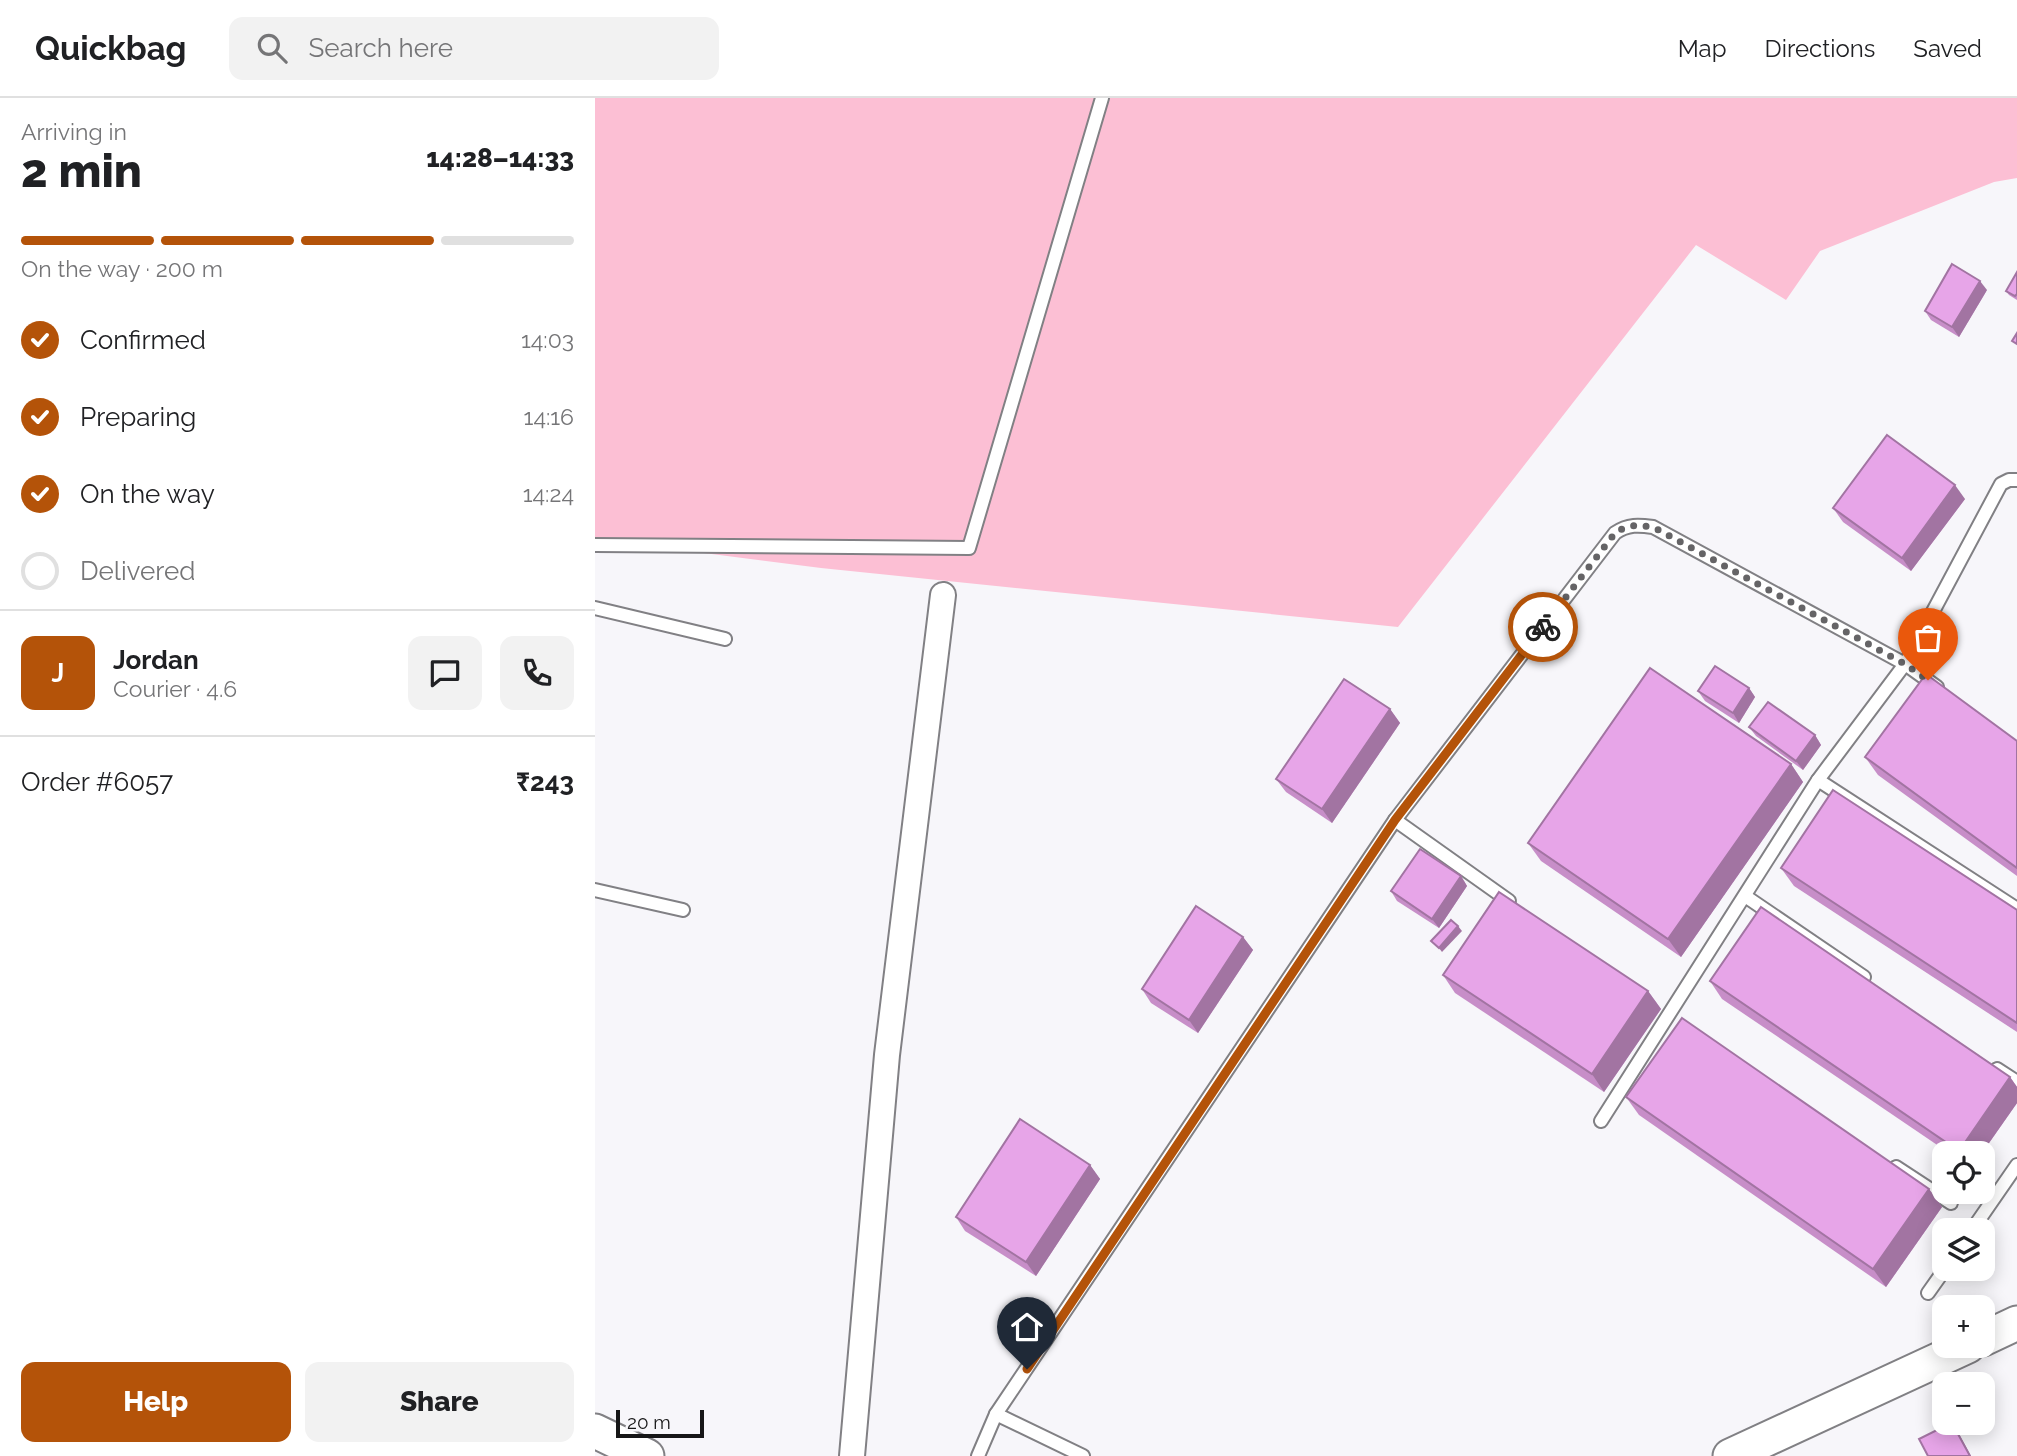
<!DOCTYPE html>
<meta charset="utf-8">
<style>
:root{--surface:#fff;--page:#f2f2f2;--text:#202124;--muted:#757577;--line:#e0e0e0;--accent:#b45309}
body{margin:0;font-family:Raleway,sans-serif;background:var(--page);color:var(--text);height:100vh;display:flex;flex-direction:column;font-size:26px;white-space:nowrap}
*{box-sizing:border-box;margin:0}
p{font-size:23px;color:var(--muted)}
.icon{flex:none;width:38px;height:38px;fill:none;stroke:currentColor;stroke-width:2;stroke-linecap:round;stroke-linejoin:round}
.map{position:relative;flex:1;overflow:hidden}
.drawer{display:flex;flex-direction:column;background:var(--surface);width:595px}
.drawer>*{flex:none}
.controls{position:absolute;left:1337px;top:1043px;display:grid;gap:14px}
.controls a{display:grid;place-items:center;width:63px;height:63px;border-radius:14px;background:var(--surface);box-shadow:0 4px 18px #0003;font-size:35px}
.scale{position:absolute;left:21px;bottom:18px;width:88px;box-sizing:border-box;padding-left:7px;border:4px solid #161617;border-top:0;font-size:19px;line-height:24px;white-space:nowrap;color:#161617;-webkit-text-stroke:5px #f7f6fa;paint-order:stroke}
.pin{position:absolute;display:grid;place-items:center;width:60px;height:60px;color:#fff;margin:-72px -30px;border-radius:50% 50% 50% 0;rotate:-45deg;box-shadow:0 0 7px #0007}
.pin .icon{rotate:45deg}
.courier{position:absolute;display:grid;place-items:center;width:70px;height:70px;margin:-35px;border:5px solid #b45309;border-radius:50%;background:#fff;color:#222;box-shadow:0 2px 9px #0007}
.head em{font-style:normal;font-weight:800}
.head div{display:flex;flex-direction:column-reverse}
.head{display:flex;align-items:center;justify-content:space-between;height:119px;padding:0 21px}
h1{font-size:46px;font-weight:800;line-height:52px}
.bar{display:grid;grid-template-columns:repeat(4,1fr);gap:10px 7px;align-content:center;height:84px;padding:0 21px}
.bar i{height:9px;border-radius:5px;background:var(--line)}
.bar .active{background:var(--accent)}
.bar p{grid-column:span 4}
.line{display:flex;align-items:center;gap:18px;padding:0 21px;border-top:2px solid var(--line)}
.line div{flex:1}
.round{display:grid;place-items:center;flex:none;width:74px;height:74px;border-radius:14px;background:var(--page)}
ol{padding:0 21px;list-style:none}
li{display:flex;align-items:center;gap:21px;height:77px}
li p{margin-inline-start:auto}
li .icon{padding:7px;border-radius:50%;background:var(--accent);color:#fff;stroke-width:4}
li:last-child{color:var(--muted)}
li i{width:38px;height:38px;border:4px solid var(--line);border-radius:50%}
.action{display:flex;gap:14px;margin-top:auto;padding:14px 21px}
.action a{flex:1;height:80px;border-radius:14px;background:var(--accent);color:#fff;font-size:28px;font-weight:800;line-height:80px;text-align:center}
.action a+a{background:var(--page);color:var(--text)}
header{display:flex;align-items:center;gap:42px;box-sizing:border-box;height:98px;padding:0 35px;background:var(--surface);border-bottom:2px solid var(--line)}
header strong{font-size:33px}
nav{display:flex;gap:38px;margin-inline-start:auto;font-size:24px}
.search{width:490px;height:63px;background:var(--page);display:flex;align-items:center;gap:18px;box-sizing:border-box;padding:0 24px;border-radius:14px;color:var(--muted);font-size:26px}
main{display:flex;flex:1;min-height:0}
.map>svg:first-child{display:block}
</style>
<header>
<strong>Quickbag</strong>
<div class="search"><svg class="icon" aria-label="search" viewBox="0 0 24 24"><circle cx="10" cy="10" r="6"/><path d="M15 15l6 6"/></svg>Search here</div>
<nav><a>Map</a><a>Directions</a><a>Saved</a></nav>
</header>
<main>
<section class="drawer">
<div class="head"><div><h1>2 min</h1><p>Arriving in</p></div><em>14:28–14:33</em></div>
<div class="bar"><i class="active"></i><i class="active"></i><i class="active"></i><i></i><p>On the way · 200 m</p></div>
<ol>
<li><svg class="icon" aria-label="check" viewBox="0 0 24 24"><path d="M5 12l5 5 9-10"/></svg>Confirmed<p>14:03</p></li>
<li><svg class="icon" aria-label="check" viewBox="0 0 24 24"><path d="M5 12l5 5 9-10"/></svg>Preparing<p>14:16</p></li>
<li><svg class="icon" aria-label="check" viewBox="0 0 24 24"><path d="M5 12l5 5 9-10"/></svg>On the way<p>14:24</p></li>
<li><i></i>Delivered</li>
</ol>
<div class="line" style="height:126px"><b class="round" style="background:var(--accent);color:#fff">J</b><div><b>Jordan</b><p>Courier · 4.6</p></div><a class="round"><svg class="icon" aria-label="chat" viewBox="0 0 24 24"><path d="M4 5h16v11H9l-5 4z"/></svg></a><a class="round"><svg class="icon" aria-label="phone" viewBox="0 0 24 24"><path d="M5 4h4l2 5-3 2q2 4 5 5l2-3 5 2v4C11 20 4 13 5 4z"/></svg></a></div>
<div class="line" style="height:91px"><div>Order #6057</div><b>₹243</b></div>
<div class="action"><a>Help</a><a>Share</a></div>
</section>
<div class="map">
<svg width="1422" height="1358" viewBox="0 0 1422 1358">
<rect width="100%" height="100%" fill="#f7f6fa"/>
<polygon fill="#fcbfd4" points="0,0 1422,0 1422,80 1399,84 1225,153 1191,202 1101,147 803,529 226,470 0,441"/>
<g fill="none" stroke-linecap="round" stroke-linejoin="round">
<g stroke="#818084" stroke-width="16">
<g id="service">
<polyline points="0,447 374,450 507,0"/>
<polyline points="0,510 130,541"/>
<polyline points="1223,682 1422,811"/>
<polyline points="800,722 914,803"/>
<polyline points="0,792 88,812"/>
<polyline points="1150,798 1269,879"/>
<polyline points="1402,971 1422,984"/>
<polyline points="1006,1023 1223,682 1310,566 1406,386 1414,382 1422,382"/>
<polyline points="1301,1069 1356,1105"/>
<polyline points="1377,1132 1422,1067"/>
<polyline points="1333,1195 1350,1171"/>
<polyline points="401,1316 488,1358"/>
<path d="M383 1358 401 1316 800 722 1020 435C1033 426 1044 427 1058 429L1310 566 1342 589"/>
</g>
</g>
<g stroke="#818084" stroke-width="28">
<polyline id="minor" points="257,1358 292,957 348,497"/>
</g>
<g stroke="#818084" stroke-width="37">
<g id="secondary">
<polyline points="1388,1241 1422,1225"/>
<polyline points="0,1333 52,1358"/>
<polyline points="1135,1358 1373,1248"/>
</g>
</g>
<use href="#service" stroke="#fff" stroke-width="12"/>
<use href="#minor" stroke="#fff" stroke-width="24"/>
<use href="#secondary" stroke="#fff" stroke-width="33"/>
</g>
<g fill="#c78ec8">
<polygon points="1422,174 1422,202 1414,197 1411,193"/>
<polygon points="1392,192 1364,239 1336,222 1330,213"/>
<polygon points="1370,401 1316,473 1248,424 1238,410"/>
<polygon points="1154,590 1160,599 1144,625 1110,603 1103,593"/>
<polygon points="795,611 805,625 737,725 691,694 681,681"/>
<polygon points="1154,629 1220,637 1226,647 1208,672 1161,638"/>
<polygon points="1422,643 1422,778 1283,677 1270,659"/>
<polygon points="1196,666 1208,684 1086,859 946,763 933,745"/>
<polygon points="1186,770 1422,812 1422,934 1199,788"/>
<polygon points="866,778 872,788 844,830 802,803 796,793"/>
<polygon points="648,839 658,852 603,935 556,905 547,891"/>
<polygon points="848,877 1053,893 1066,911 1009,994 860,895"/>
<polygon points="1115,883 1415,979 1422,989 1422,1005 1387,1055 1354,1055 1127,901"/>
<polygon points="1031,999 1334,1091 1347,1109 1291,1189 1044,1017"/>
<polygon points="495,1067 505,1081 441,1178 370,1133 361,1119"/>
</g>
<g fill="#a274a2">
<polygon points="1385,183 1392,192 1364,239 1357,229"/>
<polygon points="1360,387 1370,401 1316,473 1307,460"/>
<polygon points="1154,590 1160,599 1144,625 1138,615"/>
<polygon points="795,611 805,625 737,725 727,711"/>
<polygon points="1220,637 1226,647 1208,672 1201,663"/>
<polygon points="1196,666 1208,684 1086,859 1073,841"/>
<polygon points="866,778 872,788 844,830 837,821"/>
<polygon points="863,828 867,833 847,854 844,850"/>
<polygon points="648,839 658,852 603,935 594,922"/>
<polygon points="1053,893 1066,911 1009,994 997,976"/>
<polygon points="1415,979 1422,989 1422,1005 1387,1055 1366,1055 1364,1053"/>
<polygon points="495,1067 505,1081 441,1178 431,1164"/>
<polygon points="1334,1091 1347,1109 1291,1189 1278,1171"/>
<polygon points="1357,1325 1363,1334 1376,1358 1375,1358"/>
</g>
<g fill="#e7a5e8" stroke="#a274a2" stroke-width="2">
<polygon points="1357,166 1385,183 1357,229 1330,213"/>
<polygon points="1422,174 1422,196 1420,198 1411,193"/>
<polygon points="1422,235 1422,246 1417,243"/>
<polygon points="1292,337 1360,387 1307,460 1238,410"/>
<polygon points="1120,568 1154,590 1138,615 1103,593"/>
<polygon points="1055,570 1196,666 1073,841 933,745"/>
<polygon points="1331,576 1422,643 1422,770 1270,659"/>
<polygon points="749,581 795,611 727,711 681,681"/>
<polygon points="1173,604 1220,637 1201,663 1154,629"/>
<polygon points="1238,692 1422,812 1422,925 1186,770"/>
<polygon points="825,751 866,778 837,821 796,793"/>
<polygon points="904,794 1053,893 997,976 848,877"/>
<polygon points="601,808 648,839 594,922 547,891"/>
<polygon points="1166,809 1415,979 1364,1053 1115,883"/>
<polygon points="856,822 863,828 844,850 836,843"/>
<polygon points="1087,920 1334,1091 1278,1171 1031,999"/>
<polygon points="425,1021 495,1067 431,1164 361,1119"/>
<polygon points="1356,1325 1357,1325 1375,1358 1333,1358 1324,1341"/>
</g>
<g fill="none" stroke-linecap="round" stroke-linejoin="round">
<path stroke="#656466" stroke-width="7" stroke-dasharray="0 12.6" d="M948 529 1020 435C1033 426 1043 427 1058 429L1310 566 1333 582"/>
<polyline stroke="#b45309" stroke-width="9" points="432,1271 800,722 948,529"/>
</g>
</svg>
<div class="controls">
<a><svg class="icon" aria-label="locate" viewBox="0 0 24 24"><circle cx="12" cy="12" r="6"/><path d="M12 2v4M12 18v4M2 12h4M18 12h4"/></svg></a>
<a><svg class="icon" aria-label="layers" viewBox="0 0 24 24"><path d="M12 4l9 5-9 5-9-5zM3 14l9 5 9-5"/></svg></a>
<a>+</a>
<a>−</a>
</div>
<div class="scale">20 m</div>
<div class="pin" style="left:1333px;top:582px;background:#ea580c"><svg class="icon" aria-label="bag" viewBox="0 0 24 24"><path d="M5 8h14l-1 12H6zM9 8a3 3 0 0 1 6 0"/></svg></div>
<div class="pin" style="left:432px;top:1271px;background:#1f2937"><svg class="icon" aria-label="home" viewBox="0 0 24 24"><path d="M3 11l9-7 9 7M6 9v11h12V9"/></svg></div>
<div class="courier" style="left:948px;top:529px"><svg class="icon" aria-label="bike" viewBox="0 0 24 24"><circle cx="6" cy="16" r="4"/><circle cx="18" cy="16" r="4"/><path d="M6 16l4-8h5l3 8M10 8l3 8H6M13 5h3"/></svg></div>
</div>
</main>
